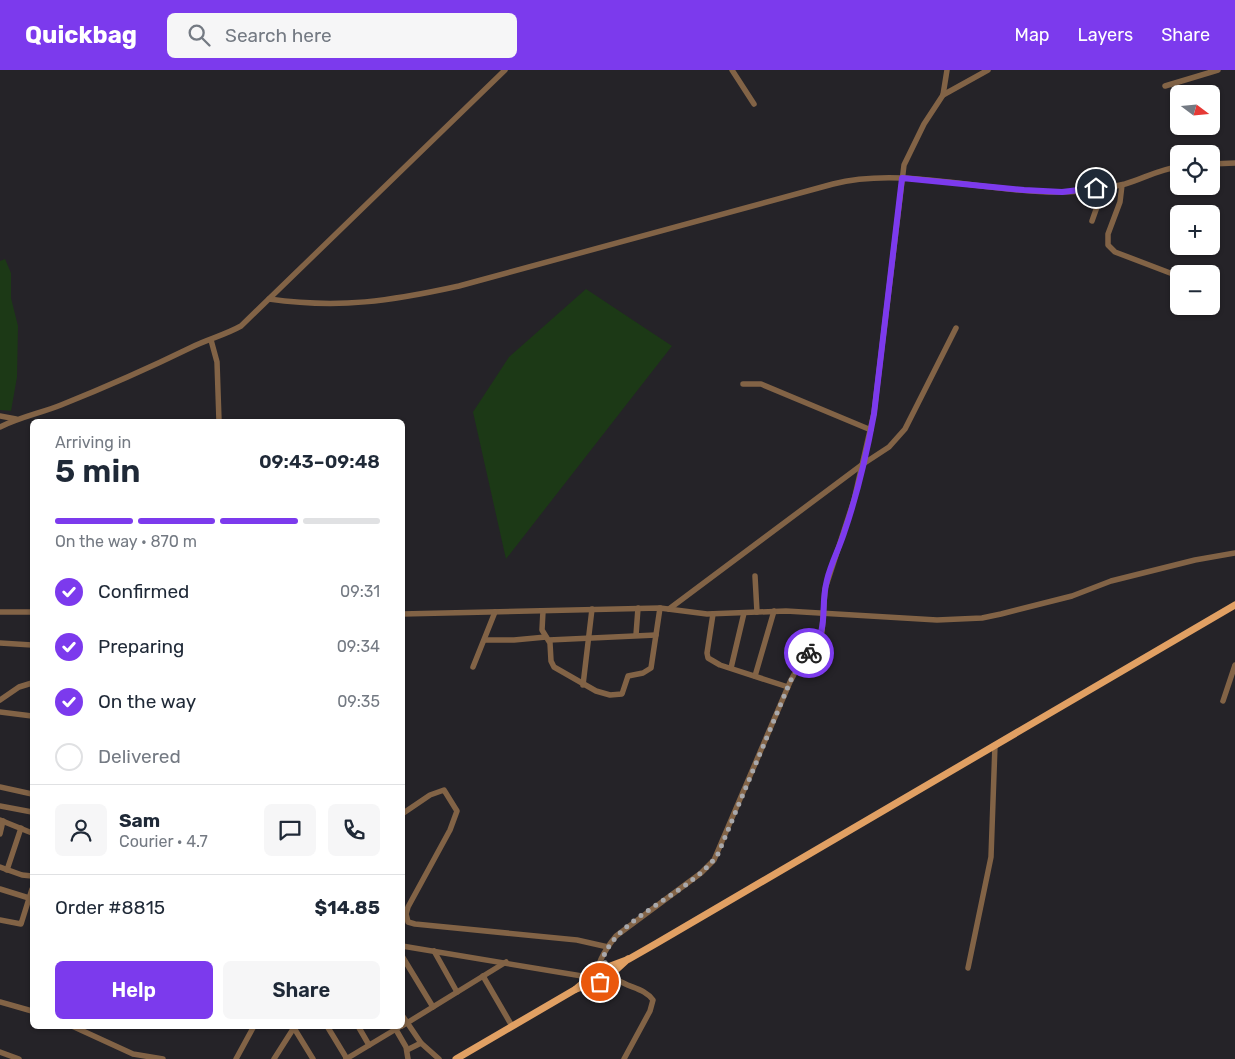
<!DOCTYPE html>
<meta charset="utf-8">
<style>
:root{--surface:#fff;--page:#f6f6f7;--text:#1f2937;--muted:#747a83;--line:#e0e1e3;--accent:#7c3aed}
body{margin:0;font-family:Rubik,sans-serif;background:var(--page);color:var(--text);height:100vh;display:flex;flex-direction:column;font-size:19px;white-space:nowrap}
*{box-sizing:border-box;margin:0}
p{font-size:16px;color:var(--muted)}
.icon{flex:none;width:28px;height:28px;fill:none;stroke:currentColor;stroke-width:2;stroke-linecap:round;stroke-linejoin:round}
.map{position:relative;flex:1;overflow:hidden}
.details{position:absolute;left:30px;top:349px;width:375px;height:610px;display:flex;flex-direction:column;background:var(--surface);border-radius:8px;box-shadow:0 1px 4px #0004}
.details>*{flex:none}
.needle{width:32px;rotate:106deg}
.controls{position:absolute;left:1170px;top:15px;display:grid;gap:10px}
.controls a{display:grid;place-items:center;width:50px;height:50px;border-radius:8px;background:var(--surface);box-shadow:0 1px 4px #0004;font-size:25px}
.pin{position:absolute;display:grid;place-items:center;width:42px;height:42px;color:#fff;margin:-21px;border:2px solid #fff;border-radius:50%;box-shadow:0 1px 5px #0007}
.courier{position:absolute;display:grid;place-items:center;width:50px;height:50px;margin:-25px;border:4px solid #7c3aed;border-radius:50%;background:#fff;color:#222;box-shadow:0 1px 6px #0007}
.headline em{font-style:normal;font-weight:600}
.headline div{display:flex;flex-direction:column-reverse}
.headline{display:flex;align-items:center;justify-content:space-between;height:85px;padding:0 25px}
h1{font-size:32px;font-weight:600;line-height:38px}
.bar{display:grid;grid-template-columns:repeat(4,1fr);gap:8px 5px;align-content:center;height:60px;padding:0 25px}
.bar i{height:6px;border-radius:4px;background:var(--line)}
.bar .selected{background:var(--accent)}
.bar p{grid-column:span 4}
.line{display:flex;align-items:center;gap:12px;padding:0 25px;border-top:1px solid var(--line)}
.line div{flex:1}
.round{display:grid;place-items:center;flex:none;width:52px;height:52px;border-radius:8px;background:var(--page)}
ol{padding:0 25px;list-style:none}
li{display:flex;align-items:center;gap:15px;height:55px}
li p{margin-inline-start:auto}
li .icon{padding:5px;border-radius:50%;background:var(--accent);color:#fff;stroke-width:4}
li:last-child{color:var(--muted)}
li i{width:28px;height:28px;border:2px solid var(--line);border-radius:50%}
.cta{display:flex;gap:10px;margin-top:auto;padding:10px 25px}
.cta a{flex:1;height:58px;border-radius:8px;background:var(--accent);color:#fff;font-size:20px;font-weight:600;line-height:58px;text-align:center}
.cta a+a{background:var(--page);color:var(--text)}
header{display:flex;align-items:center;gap:30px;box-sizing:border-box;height:70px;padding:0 25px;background:var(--accent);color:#fff}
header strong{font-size:24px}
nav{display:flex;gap:28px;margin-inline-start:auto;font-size:18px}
.search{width:350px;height:45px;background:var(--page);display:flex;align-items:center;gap:12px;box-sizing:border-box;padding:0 18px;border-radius:8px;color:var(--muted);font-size:19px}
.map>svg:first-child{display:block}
</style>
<header>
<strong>Quickbag</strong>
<div class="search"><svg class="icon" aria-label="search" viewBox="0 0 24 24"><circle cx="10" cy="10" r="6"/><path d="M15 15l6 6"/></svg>Search here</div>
<nav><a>Map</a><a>Layers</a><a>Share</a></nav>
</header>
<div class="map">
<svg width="1235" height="989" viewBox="0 0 1235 989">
<rect width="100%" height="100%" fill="#252328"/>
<g fill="#1c3916">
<polygon points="5,189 11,203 11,228 18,256 17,307 11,341 0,340 0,191"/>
<polygon points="586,219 672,276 506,489 473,342 509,287"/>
</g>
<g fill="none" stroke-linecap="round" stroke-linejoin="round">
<g stroke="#826346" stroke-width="5.5">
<polyline points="732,0 754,34"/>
<polyline points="1165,16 1218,0"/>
<polyline points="943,25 988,0"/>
<polyline points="1211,94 1235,93"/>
<polyline points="1122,115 1120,132 1108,164 1108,175 1115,182 1178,206"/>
<polyline points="1092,151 1104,117"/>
<path d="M269 229C340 239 391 231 459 216L833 114C904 96 987 123 1060 122 1080 122 1105 119 1125 114 1143 109 1159 99 1179 97"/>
<polyline points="211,270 217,292 219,351"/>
<polyline points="743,314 761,314 871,360"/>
<polyline points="0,346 16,349"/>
<path d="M0 357C20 347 41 343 61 335 106 317 149 298 192 277 208 269 225 265 241 256L505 0"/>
<polyline points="755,506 757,542"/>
<polyline points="669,539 863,394 889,377 905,359 956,258"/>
<polyline points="543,541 542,560 550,573 551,591 554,597 596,621 610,625 622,624 628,606 643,603 651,598 660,538"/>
<polyline points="0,542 32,542"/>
<polyline points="402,544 660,538 707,544 786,541 937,550 982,548 1001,544 1072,526 1111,511 1195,490 1235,483"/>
<polyline points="713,544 707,583 708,588 720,595 788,617"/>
<polyline points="636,565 638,538"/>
<polyline points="485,570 514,570 546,567"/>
<polyline points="549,570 656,565"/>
<polyline points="0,573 32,575"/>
<polyline points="473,597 495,542"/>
<polyline points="731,598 744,543"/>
<polyline points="755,606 774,541"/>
<polyline points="583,615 592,539"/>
<polyline points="0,630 19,617 32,613"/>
<polyline points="1223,631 1235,595"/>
<polyline points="0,642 32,646"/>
<polyline points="0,717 32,724"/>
<polyline points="0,736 32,742"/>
<polyline points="402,744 430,725 444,720 457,741 450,760 408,837 406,844 408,852 415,854 577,870 608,877"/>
<polyline points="0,750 32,763"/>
<polyline points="0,764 3,751"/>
<polyline points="0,797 22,805 32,806"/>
<polyline points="7,800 21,758"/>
<polyline points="0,819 29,828"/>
<polyline points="0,850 21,854 32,819"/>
<polyline points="402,876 588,907"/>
<polyline points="434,881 457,922"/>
<polyline points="402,886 433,937"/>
<path d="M605 894C616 920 641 913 653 930L650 941 624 989"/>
<polyline points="968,898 991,787 995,675"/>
<polyline points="483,906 512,956"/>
<path d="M600 913C591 900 607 877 616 866L701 803 714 790 790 612 799 595 818 572 822 562 825 519 854 430 874 343 904 95 924 54 943 25 947 0"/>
<polyline points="0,932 32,941"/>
<polyline points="402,945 421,973 439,989"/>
<polyline points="72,956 133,984 163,989"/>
<polyline points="327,956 347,989"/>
<polyline points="358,956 369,975"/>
<polyline points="402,956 506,892"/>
<polyline points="294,958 313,989"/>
<polyline points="395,958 406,977 408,989"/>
<polyline points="407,980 421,973"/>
<polyline points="0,982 19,989"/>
<polyline points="236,989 254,956"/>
<polyline points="274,989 295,956"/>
<polyline points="346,989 401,956"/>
</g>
<g stroke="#e1a063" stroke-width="7">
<polyline points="576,919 597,901 629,889 657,873 1235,535"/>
<polyline points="456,989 576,919 604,911 628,889"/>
</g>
</g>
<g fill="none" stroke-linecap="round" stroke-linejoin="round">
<path stroke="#a8a8ab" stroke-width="5" stroke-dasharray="0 9" d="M600 912 611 906 603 888C618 846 692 823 718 784L790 612 799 595 809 583"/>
<path stroke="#7c3aed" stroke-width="6" d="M809 583C831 557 819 541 827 510 831 493 840 477 845 460 858 422 867 382 874 344L902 108 1024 120 1062 122 1096 118"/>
</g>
</svg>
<div class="controls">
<a><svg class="needle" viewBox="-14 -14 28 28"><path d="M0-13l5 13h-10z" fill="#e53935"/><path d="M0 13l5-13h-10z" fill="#747a83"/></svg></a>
<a><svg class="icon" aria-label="locate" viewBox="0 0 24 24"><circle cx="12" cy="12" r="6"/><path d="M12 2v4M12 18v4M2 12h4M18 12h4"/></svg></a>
<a>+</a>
<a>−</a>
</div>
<div class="pin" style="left:600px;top:912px;background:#ea580c"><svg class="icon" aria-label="bag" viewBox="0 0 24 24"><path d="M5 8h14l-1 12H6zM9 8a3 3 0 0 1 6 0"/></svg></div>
<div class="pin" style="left:1096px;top:118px;background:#1f2937"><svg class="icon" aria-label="home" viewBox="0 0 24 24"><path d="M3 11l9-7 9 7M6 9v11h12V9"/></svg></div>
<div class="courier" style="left:809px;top:583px"><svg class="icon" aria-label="bike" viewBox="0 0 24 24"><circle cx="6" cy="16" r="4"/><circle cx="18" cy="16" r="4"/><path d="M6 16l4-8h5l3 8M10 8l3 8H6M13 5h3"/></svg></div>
<section class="details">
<div class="headline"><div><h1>5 min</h1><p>Arriving in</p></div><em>09:43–09:48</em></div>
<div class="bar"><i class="selected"></i><i class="selected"></i><i class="selected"></i><i></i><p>On the way · 870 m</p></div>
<ol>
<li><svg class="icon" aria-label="check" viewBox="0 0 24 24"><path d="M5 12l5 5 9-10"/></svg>Confirmed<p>09:31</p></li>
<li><svg class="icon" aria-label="check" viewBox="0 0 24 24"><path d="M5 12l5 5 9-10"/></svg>Preparing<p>09:34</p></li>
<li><svg class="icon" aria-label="check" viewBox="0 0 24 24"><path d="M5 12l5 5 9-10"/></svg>On the way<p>09:35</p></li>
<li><i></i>Delivered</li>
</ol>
<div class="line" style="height:90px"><a class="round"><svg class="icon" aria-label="person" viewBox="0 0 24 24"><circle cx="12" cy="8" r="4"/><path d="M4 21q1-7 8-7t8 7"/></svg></a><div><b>Sam</b><p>Courier · 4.7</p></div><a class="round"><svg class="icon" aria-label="chat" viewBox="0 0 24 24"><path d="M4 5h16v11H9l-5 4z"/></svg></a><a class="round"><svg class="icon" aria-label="phone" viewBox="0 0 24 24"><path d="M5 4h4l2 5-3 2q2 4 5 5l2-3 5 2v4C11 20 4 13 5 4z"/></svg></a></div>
<div class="line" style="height:65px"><div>Order #8815</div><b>$14.85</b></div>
<div class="cta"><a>Help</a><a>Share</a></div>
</section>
</div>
